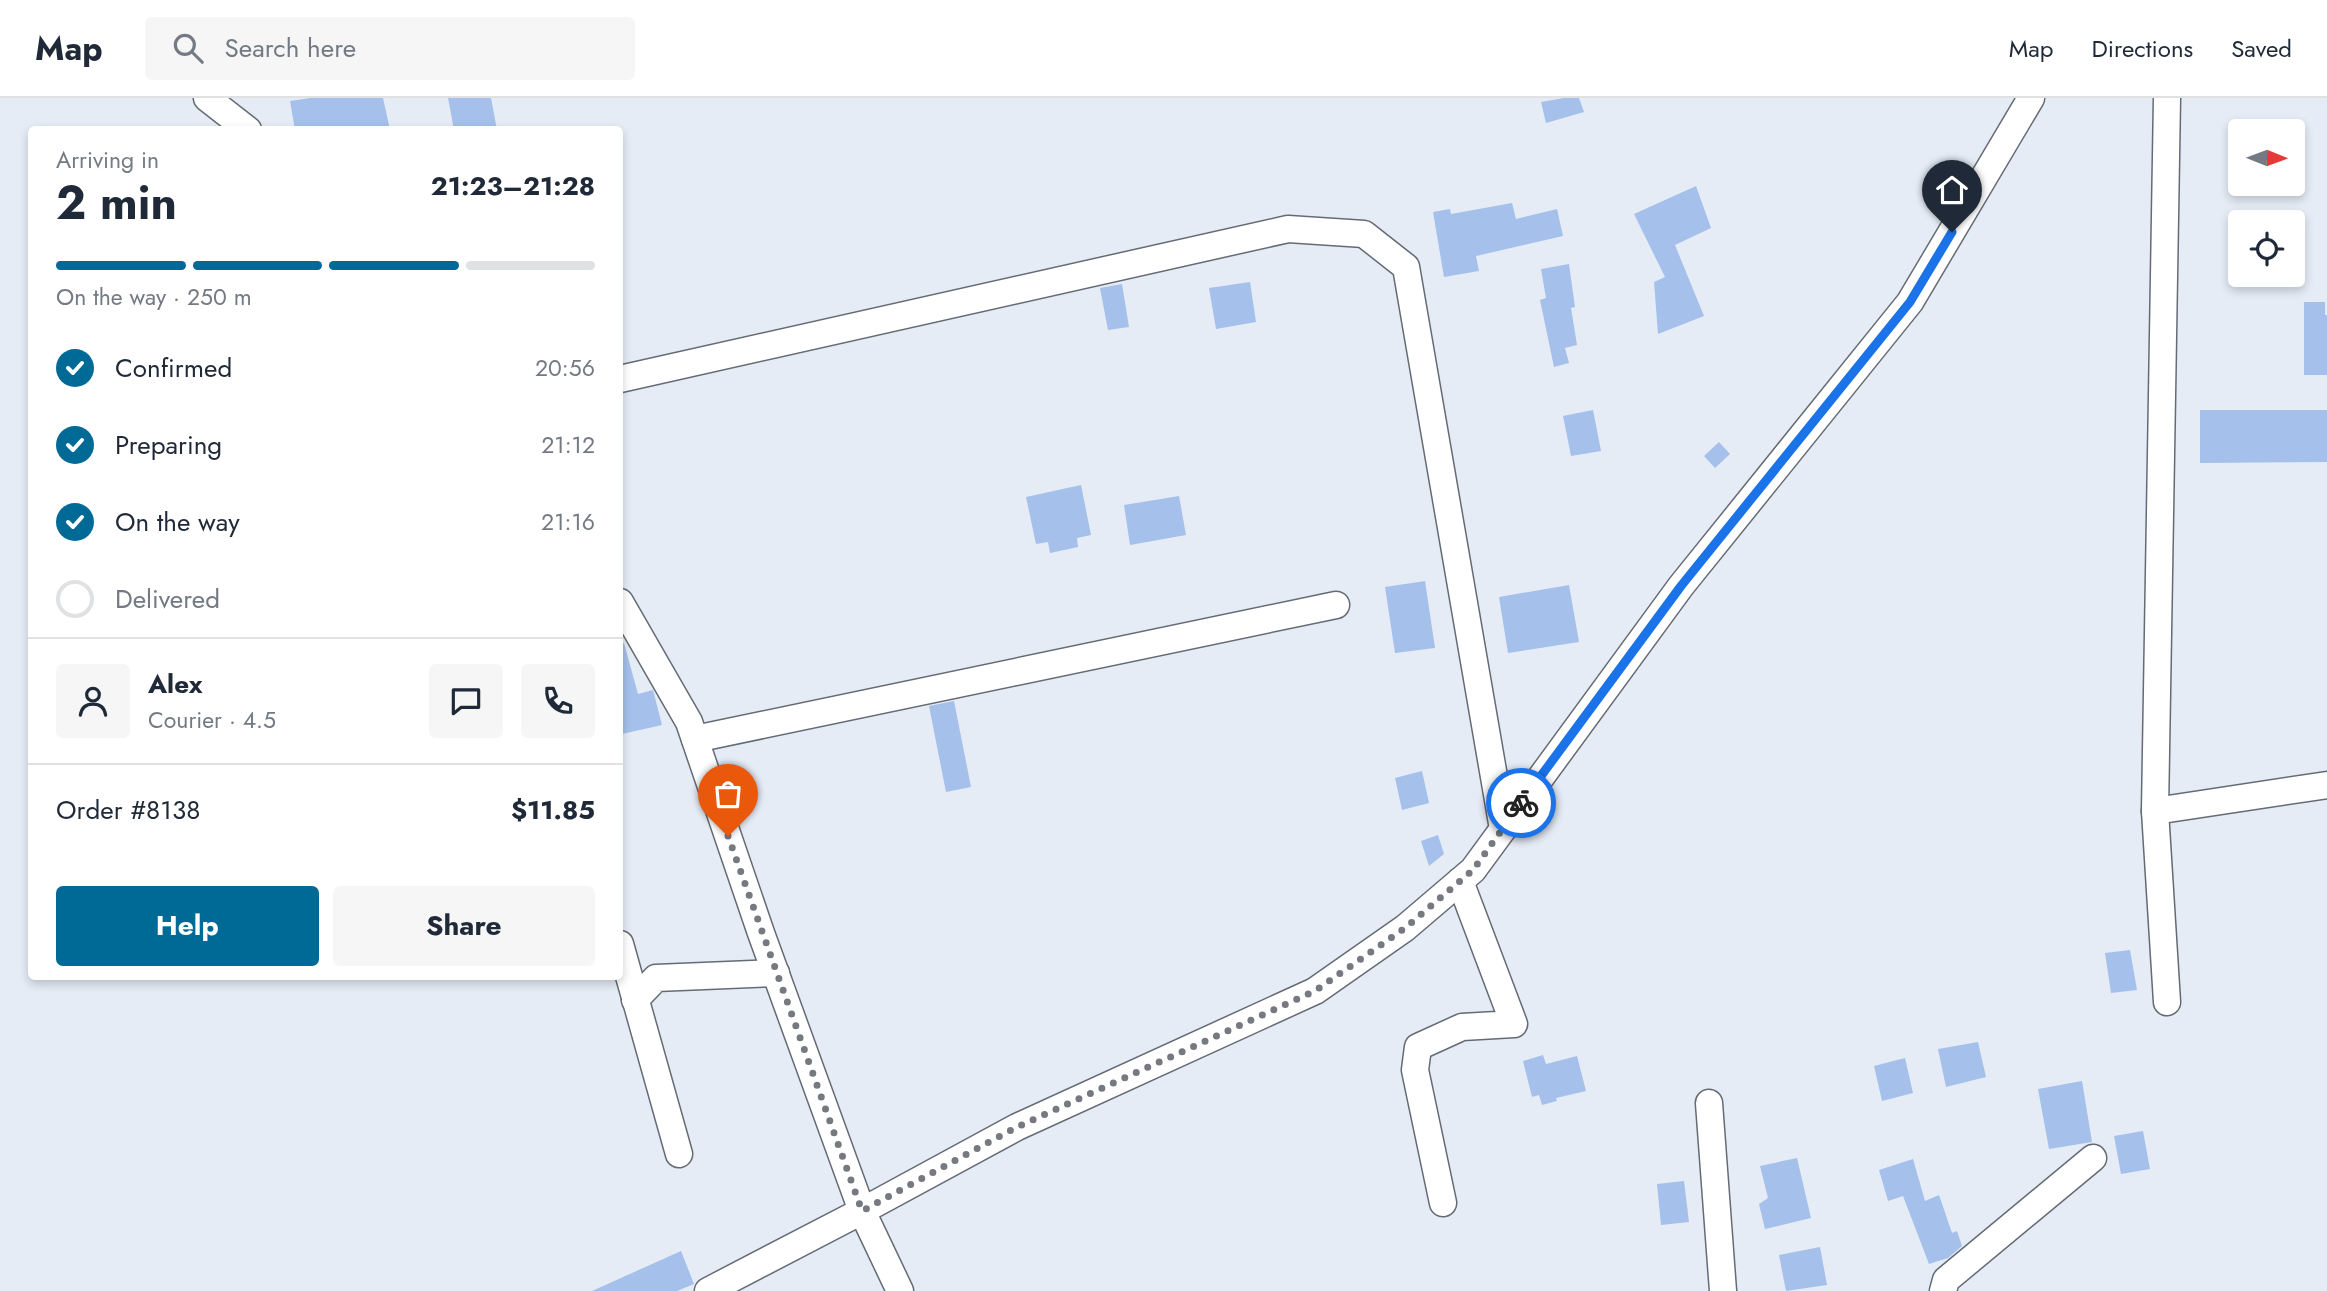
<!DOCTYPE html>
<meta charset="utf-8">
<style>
:root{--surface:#fff;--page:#f6f6f7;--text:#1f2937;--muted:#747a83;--line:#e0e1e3;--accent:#006a97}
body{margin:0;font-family:Jost,sans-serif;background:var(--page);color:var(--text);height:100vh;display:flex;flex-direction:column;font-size:26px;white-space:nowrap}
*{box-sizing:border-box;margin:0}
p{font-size:23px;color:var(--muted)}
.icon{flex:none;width:38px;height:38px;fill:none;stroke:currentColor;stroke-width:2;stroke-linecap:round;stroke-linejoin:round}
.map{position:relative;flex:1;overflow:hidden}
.sheet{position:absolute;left:28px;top:28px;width:595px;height:854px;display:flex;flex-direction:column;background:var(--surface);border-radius:7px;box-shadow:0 4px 10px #0003}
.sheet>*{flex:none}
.needle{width:46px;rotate:91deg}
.controls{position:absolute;left:2228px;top:21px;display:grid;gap:14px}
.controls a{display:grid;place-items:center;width:77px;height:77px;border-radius:7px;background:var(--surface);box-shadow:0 4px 10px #0003;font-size:35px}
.pin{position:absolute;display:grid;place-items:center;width:60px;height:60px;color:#fff;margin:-72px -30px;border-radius:50% 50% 50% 0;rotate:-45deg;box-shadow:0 0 7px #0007}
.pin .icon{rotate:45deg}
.courier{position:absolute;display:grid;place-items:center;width:70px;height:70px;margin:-35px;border:5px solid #1a73e8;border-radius:50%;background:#fff;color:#222;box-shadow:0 2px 9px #0007}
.headline em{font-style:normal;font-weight:700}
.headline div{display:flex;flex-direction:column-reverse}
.headline{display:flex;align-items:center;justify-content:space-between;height:119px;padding:0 28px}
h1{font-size:46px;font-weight:700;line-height:52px}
.bar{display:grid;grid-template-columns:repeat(4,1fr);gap:10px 7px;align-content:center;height:84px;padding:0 28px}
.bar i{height:9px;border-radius:5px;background:var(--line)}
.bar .active{background:var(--accent)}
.bar p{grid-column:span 4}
.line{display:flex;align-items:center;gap:18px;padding:0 28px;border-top:2px solid var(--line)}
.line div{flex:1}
.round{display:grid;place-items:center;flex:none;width:74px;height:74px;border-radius:7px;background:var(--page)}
ol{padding:0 28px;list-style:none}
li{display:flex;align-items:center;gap:21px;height:77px}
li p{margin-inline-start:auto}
li .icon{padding:7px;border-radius:50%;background:var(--accent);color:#fff;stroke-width:4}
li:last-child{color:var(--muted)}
li i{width:38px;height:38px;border:4px solid var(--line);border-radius:50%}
.cta{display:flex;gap:14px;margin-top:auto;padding:14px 28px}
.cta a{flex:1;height:80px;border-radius:7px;background:var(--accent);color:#fff;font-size:28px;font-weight:700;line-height:80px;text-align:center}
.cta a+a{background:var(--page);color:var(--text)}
header{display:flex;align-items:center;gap:42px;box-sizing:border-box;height:98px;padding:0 35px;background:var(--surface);border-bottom:2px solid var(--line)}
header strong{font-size:33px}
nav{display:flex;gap:38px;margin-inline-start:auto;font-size:24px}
.search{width:490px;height:63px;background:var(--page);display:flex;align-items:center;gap:18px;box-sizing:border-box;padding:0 24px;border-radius:7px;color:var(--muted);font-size:26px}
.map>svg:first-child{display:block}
</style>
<header>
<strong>Map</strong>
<div class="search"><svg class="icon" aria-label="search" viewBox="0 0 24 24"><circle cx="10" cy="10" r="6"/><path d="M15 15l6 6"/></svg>Search here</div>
<nav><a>Map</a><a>Directions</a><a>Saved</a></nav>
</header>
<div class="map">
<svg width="2327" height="1193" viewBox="0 0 2327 1193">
<rect width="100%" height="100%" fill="#e5ecf6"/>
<g fill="#a5c0eb">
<polygon points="310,0 383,0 390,32 295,32 290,3"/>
<polygon points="448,0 491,0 497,32 454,32"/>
<polygon points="1564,0 1579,0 1584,14 1546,25 1541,4"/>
<polygon points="1696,88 1711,130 1675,147 1704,218 1658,236 1654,184 1665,179 1634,116"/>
<polygon points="1512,105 1516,121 1557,111 1563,138 1476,158 1479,173 1444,179 1433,114 1450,111 1451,116"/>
<polygon points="1569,166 1575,209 1571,210 1577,247 1565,250 1569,265 1554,269 1540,202 1546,200 1541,171"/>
<polygon points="1250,184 1256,224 1216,231 1209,190"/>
<polygon points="1122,186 1129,229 1108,232 1100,190"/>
<polygon points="2304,204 2325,204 2325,217 2327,217 2327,277 2304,277"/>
<polygon points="1593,312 1601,353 1571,358 1563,318"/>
<polygon points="2200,312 2327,312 2327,364 2200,365"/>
<polygon points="1719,344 1730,356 1715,370 1704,358"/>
<polygon points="1081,387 1091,437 1077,440 1078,449 1050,455 1048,444 1036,446 1026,399"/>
<polygon points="1179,398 1186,437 1130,447 1124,407"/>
<polygon points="1425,483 1435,550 1395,555 1385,489"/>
<polygon points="1569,487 1579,544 1508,555 1499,499"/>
<polygon points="624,545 638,596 653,592 662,627 622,636 620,624 620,546"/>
<polygon points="954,603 971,689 946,694 929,608"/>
<polygon points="1422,673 1429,705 1402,712 1395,680"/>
<polygon points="1438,737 1444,756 1429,768 1421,743"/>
<polygon points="2130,852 2137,892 2111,895 2105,855"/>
<polygon points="1978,944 1986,979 1946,989 1938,951"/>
<polygon points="1543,957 1546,966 1577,958 1586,993 1556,1000 1557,1003 1542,1007 1539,997 1532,999 1523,963"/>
<polygon points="1905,960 1913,995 1882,1003 1874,968"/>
<polygon points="2082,983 2092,1044 2049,1051 2038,991"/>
<polygon points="2143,1033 2150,1071 2121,1076 2114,1038"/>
<polygon points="1797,1060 1811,1120 1765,1131 1759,1106 1768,1100 1760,1068"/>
<polygon points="1913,1061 1925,1103 1939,1097 1952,1135 1957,1133 1962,1148 1948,1160 1929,1166 1903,1098 1888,1103 1879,1072"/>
<polygon points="1684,1083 1689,1124 1661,1127 1657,1086"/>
<polygon points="1820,1149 1827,1187 1786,1193 1779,1157"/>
<polygon points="681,1153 694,1186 677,1193 592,1193"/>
</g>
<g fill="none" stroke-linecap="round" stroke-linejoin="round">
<g stroke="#656b74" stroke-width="29">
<g id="minor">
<polyline points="207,0 248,32"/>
<polyline points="2167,0 2155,713 2327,687"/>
<polyline points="620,281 1288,131 1364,136 1406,169 1503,731"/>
<polyline points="620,504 689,624 761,835 862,1113 900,1193"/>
<polyline points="695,641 1336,507"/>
<polyline points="2155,713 2167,904"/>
<polyline points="620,846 679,1056"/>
<polyline points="635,902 656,880 776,875"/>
<polyline points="1709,1005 1723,1193"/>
<polyline points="1443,1105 1415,972 1418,949 1462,929 1514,926 1460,783"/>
<polyline points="708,1193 862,1113 1017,1029 1315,893 1405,830 1473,772 1681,488 1910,204 2031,0"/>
<polyline points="1943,1193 1946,1182 2093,1060"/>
</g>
</g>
<use href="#minor" stroke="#fff" stroke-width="26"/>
</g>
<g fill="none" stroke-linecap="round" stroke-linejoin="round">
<polyline stroke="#767a80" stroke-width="7" stroke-dasharray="0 12.6" points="728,738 862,1113 1017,1029 1315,893 1405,830 1473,772 1521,705"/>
<polyline stroke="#1a73e8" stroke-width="9" points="1521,705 1681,488 1910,204 1952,134"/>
</g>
</svg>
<div class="controls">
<a><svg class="needle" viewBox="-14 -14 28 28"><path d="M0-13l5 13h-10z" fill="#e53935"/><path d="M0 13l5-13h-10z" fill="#747a83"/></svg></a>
<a><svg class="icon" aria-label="locate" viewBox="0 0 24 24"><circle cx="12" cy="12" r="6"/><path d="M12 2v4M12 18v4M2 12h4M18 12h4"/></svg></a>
</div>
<div class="pin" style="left:728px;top:738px;background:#ea580c"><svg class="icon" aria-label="bag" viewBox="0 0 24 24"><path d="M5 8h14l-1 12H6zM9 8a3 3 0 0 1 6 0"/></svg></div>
<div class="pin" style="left:1952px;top:134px;background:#1f2937"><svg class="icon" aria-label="home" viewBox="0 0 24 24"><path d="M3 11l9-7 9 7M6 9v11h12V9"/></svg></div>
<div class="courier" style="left:1521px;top:705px"><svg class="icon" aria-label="bike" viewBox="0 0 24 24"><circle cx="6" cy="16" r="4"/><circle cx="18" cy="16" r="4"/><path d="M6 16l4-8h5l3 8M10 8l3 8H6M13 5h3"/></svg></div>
<section class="sheet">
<div class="headline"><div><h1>2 min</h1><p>Arriving in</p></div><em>21:23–21:28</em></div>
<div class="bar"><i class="active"></i><i class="active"></i><i class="active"></i><i></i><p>On the way · 250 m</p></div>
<ol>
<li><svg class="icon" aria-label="check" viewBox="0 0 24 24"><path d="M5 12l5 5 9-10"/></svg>Confirmed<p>20:56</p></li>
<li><svg class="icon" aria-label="check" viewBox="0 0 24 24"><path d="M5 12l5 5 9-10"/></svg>Preparing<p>21:12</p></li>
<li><svg class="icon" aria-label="check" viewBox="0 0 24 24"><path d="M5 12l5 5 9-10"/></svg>On the way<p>21:16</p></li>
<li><i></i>Delivered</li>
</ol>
<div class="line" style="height:126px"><a class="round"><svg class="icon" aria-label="person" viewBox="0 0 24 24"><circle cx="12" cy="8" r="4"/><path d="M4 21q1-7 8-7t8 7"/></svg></a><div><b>Alex</b><p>Courier · 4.5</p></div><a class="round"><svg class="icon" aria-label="chat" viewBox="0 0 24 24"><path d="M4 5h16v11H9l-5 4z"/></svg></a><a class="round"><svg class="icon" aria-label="phone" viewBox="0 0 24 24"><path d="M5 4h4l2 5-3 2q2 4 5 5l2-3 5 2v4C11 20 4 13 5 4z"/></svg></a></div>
<div class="line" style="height:91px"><div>Order #8138</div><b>$11.85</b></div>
<div class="cta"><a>Help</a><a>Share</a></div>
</section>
</div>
